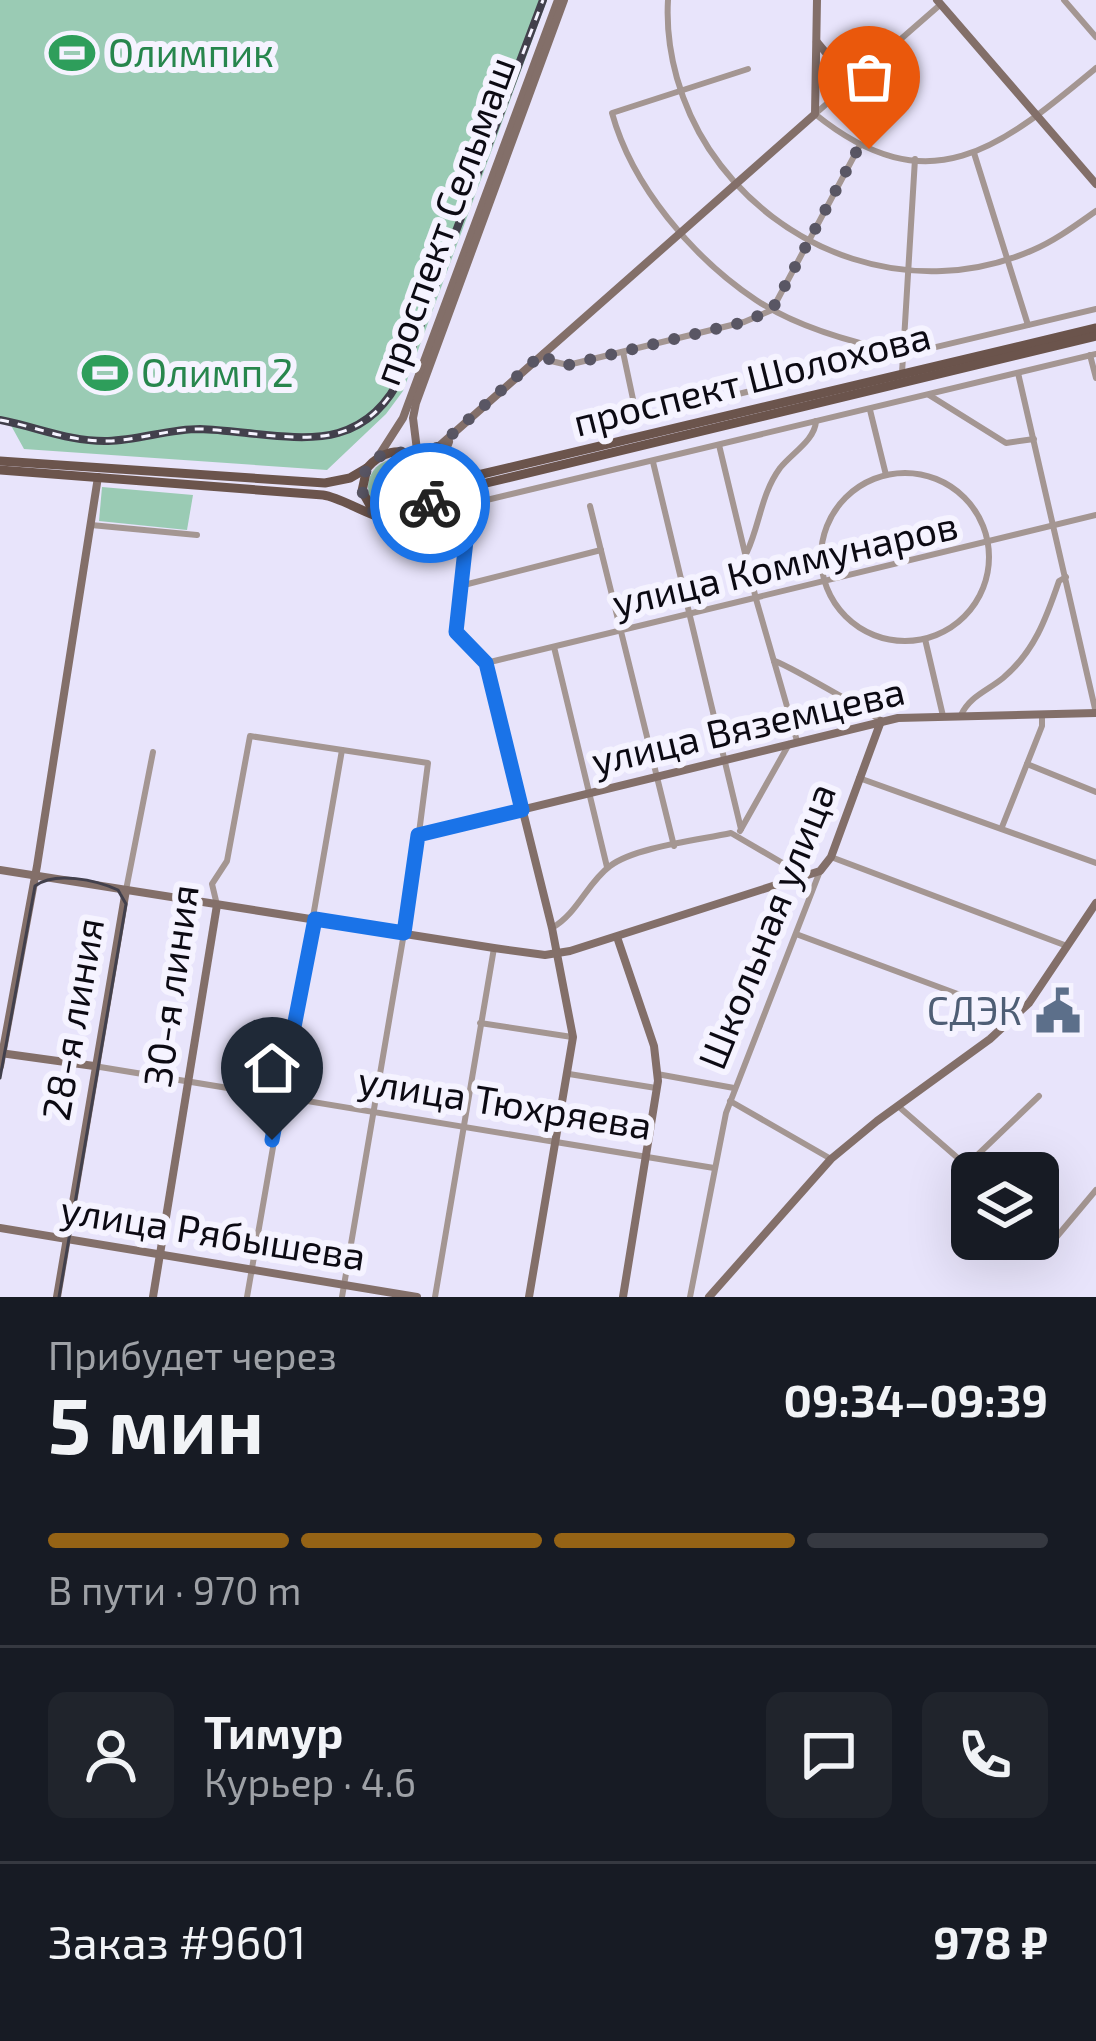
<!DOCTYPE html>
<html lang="ru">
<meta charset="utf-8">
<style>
:root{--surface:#171b24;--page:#20242c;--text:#f1f3f6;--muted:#9ea1a6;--line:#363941;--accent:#956315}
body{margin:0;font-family:"Exo 2",sans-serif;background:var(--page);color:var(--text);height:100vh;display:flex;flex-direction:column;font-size:45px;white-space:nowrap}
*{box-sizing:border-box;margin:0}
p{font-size:39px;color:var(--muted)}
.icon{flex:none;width:66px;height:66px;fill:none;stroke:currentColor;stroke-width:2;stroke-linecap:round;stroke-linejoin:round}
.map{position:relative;height:1297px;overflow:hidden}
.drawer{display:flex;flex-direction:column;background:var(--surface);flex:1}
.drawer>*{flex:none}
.tools{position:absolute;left:951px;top:1152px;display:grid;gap:24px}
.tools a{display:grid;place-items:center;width:108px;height:108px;border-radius:18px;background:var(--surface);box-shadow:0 12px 48px #0002;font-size:60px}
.pin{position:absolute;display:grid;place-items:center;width:102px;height:102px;color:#fff;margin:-123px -51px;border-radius:50% 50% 50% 0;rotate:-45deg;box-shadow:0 0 12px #0007}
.pin .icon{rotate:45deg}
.courier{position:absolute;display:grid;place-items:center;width:120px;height:120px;margin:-60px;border:9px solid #1a73e8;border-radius:50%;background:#fff;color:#222;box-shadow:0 3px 15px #0007}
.head em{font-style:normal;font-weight:700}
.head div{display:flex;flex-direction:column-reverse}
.head{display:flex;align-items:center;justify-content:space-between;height:204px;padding:0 48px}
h1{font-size:78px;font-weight:700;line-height:90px}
.bar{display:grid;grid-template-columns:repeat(4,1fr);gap:18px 12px;align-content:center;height:144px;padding:0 48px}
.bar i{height:15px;border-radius:9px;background:var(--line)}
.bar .selected{background:var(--accent)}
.bar p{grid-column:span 4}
.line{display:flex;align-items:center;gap:30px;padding:0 48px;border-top:3px solid var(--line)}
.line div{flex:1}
.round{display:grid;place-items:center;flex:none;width:126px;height:126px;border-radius:18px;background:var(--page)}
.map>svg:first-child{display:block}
</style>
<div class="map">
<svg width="1096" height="1297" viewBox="0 0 1096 1297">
<rect width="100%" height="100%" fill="#e8e4fb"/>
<g fill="#9acbb4">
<polygon points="0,0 547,0 403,391 386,414 327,470 24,449 8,420 0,418"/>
<circle cx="396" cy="487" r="28"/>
<polygon points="102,487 193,495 187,530 99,521"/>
</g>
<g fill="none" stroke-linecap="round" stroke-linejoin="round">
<g stroke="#a49692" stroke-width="6">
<path d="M668 0C665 52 681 106 709 149 779 255 914 302 1033 250 1056 240 1076 225 1096 211"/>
<polyline points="1064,0 1096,37"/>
<path d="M941 4 815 114C930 207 1001 147 1096 68"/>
<path d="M748 69 612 113C632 186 693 258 756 300 798 328 853 343 903 353"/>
<polyline points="974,153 1028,325"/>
<polyline points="623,352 637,418 1096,309"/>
<polyline points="543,353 551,361 568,365 744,322 772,310 860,145"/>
<polyline points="1090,355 1096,378"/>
<polyline points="902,373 915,159"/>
<polyline points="1018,373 1096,713"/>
<polyline points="929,395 1006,443 1034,439"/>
<polyline points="870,410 886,475"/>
<polyline points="719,445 756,599 797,741"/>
<polyline points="653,462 741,829"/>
<circle cx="905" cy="557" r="84"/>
<polyline points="470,504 1096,354"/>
<polyline points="590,506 674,846"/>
<polyline points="91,525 197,535"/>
<path d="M747 552C760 524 761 494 780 468 792 453 815 440 816 421"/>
<polyline points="460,586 601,550"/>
<polyline points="925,639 943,716"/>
<polyline points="554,647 607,867"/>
<path d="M774 661C782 662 875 715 881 721"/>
<polyline points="486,663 1096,515"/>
<path d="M961 715C970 696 987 691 1003 678 1034 652 1046 619 1059 581L1066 577"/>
<polyline points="1027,764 1096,792"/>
<polyline points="859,778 1096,863"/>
<polyline points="1002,827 1042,726 1042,715"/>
<polyline points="740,831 789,744"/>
<polyline points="831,857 1067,946"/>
<polyline points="126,890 153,752"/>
<polyline points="217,905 212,884 227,861 250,736 428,763 419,833"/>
<path d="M552 928C578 913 587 883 610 866 635 847 699 840 731 833L803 875"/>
<polyline points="796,934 990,1006 1007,1023"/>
<polyline points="480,1023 572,1037"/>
<polyline points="94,1066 714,1168"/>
<polyline points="569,1074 656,1088"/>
<polyline points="657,1074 734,1088"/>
<polyline points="730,1101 831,1159"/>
<polyline points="898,1106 975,1173"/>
<polyline points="968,1164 1039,1096"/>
<polyline points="1038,1233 1047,1241 1054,1240 1096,1190"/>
<polyline points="247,1297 342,750"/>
<polyline points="342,1297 404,933"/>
<polyline points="435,1297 494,948"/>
<polyline points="690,1297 726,1113 820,871"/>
</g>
<g stroke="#836f69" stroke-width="8">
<polyline points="937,0 1096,184"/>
<polyline points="817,42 850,82"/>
<polyline points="378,457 403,418 558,0"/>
<polyline points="418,458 413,418 416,403 564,0"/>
<polyline points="421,462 815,114 817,0"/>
<polyline points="432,484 449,442"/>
<polyline points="441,502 470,504 456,632 486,663 552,928 573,1037 529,1297"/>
<polyline points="0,870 494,948 545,955 570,951 820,871 831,857 881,721"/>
<polyline points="404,933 418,835 898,718 1096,713"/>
<polyline points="617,937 654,1046 658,1081 623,1297"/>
<polyline points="0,1053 94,1066"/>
<polyline points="0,1066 37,866 98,477"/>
<polyline points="0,1228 417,1297"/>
<polyline points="57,1297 126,890"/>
<polyline points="153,1297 217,905"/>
<polyline points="709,1297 831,1159 877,1121 990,1039 1029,1003 1096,903"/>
</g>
<g stroke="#6b544c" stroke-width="9">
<polyline points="0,461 325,483 350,478 367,468"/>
<polyline points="423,464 459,476 478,475 1096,328"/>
<path d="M0 470 323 495C352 499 395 539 421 511 428 504 431 494 431 484 430 475 425 465 418 459 400 445 380 453 367 468L362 491 375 514"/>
<polyline points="426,505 474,486 1096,336"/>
</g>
<path stroke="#42404c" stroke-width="3" d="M0 1078 35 886C55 871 96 880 118 890L126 904 59 1297"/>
<g stroke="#42404c" stroke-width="8">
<path id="rail" d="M0 420C37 427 70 442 108 441 139 440 169 429 200 429 241 430 300 444 338 433 370 424 390 401 403 372L543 0"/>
</g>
<use href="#rail" stroke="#f5f3ff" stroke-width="3" stroke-dasharray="9" stroke-linecap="butt"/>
</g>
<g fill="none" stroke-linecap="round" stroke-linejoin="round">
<path stroke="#595664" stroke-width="12" stroke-dasharray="0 21.6" d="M430 503 413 517 385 520C334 491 378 428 421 462L543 353 551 361 568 365 744 322 772 310 860 145 869 149"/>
<polyline stroke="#1a73e8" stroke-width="15" points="272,1140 315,919 404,933 418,835 522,810 486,663 456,632 470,504 430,503"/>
</g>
<defs>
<g id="stadium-bare" transform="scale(3.6)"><path d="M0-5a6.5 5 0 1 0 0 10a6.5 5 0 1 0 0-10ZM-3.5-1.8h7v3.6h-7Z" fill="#2e9e5b" stroke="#f5f3ff" stroke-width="2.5" paint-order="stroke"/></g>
<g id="civic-bare" transform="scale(3.6)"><path d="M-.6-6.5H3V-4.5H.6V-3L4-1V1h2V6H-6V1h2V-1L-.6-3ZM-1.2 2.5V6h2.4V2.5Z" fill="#5c6f8a" stroke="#f5f3ff" stroke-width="2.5" paint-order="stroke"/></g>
</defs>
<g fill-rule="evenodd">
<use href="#stadium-bare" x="72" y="53"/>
<use href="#stadium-bare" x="105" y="373"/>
<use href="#civic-bare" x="1058" y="1011"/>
</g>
<g text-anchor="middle" stroke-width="12" stroke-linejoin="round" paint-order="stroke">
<g font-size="39" fill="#27864d" stroke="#f5f3ff" text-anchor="start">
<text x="108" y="67">Олимпик</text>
<text x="141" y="387">Олимп 2</text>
</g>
<g font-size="39" fill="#0c0a13" stroke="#f5f3ff">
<text transform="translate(444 221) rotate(-70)" y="14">проспект Сельмаш</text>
<text transform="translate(752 379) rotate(-14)" y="14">проспект Шолохова</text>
<text transform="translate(785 564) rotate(-13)" y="14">улица Коммунаров</text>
<text transform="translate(748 726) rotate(-13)" y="14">улица Вяземцева</text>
<text transform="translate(767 926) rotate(-68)" y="14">Школьная улица</text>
<text transform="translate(171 986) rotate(-82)" y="14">30-я линия</text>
<text transform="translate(73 1019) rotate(-80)" y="14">28-я линия</text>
<text transform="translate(505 1103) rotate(9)" y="14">улица Тюхряева</text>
<text transform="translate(213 1233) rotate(9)" y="14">улица Рябышева</text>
</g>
<g font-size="39" fill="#4e5e75" stroke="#f5f3ff" text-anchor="end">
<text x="1022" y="1025">СДЭК</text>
</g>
</g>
</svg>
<div class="tools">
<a><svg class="icon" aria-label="layers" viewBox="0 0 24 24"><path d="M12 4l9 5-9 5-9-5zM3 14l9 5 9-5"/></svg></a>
</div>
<div class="pin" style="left:869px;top:149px;background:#ea580c"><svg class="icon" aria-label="bag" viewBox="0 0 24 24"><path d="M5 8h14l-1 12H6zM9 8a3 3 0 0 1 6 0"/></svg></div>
<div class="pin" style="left:272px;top:1140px;background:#1f2937"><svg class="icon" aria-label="home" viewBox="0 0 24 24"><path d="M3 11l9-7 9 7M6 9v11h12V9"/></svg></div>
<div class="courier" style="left:430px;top:503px"><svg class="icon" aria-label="bike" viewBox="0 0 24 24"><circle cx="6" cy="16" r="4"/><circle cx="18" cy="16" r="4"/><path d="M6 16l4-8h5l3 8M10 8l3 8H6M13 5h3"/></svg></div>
</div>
<section class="drawer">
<div class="head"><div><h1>5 мин</h1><p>Прибудет через</p></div><em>09:34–09:39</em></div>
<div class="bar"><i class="selected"></i><i class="selected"></i><i class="selected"></i><i></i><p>В пути · 970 m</p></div>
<div class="line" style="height:216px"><a class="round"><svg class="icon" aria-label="person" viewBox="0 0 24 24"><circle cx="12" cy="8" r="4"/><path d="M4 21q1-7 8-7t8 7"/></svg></a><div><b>Тимур</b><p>Курьер · 4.6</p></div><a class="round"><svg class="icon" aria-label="chat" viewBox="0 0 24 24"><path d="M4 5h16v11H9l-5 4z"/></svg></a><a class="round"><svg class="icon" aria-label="phone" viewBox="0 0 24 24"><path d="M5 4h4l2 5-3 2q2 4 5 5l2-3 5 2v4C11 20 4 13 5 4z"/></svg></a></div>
<div class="line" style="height:156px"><div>Заказ #9601</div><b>978 ₽</b></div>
</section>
